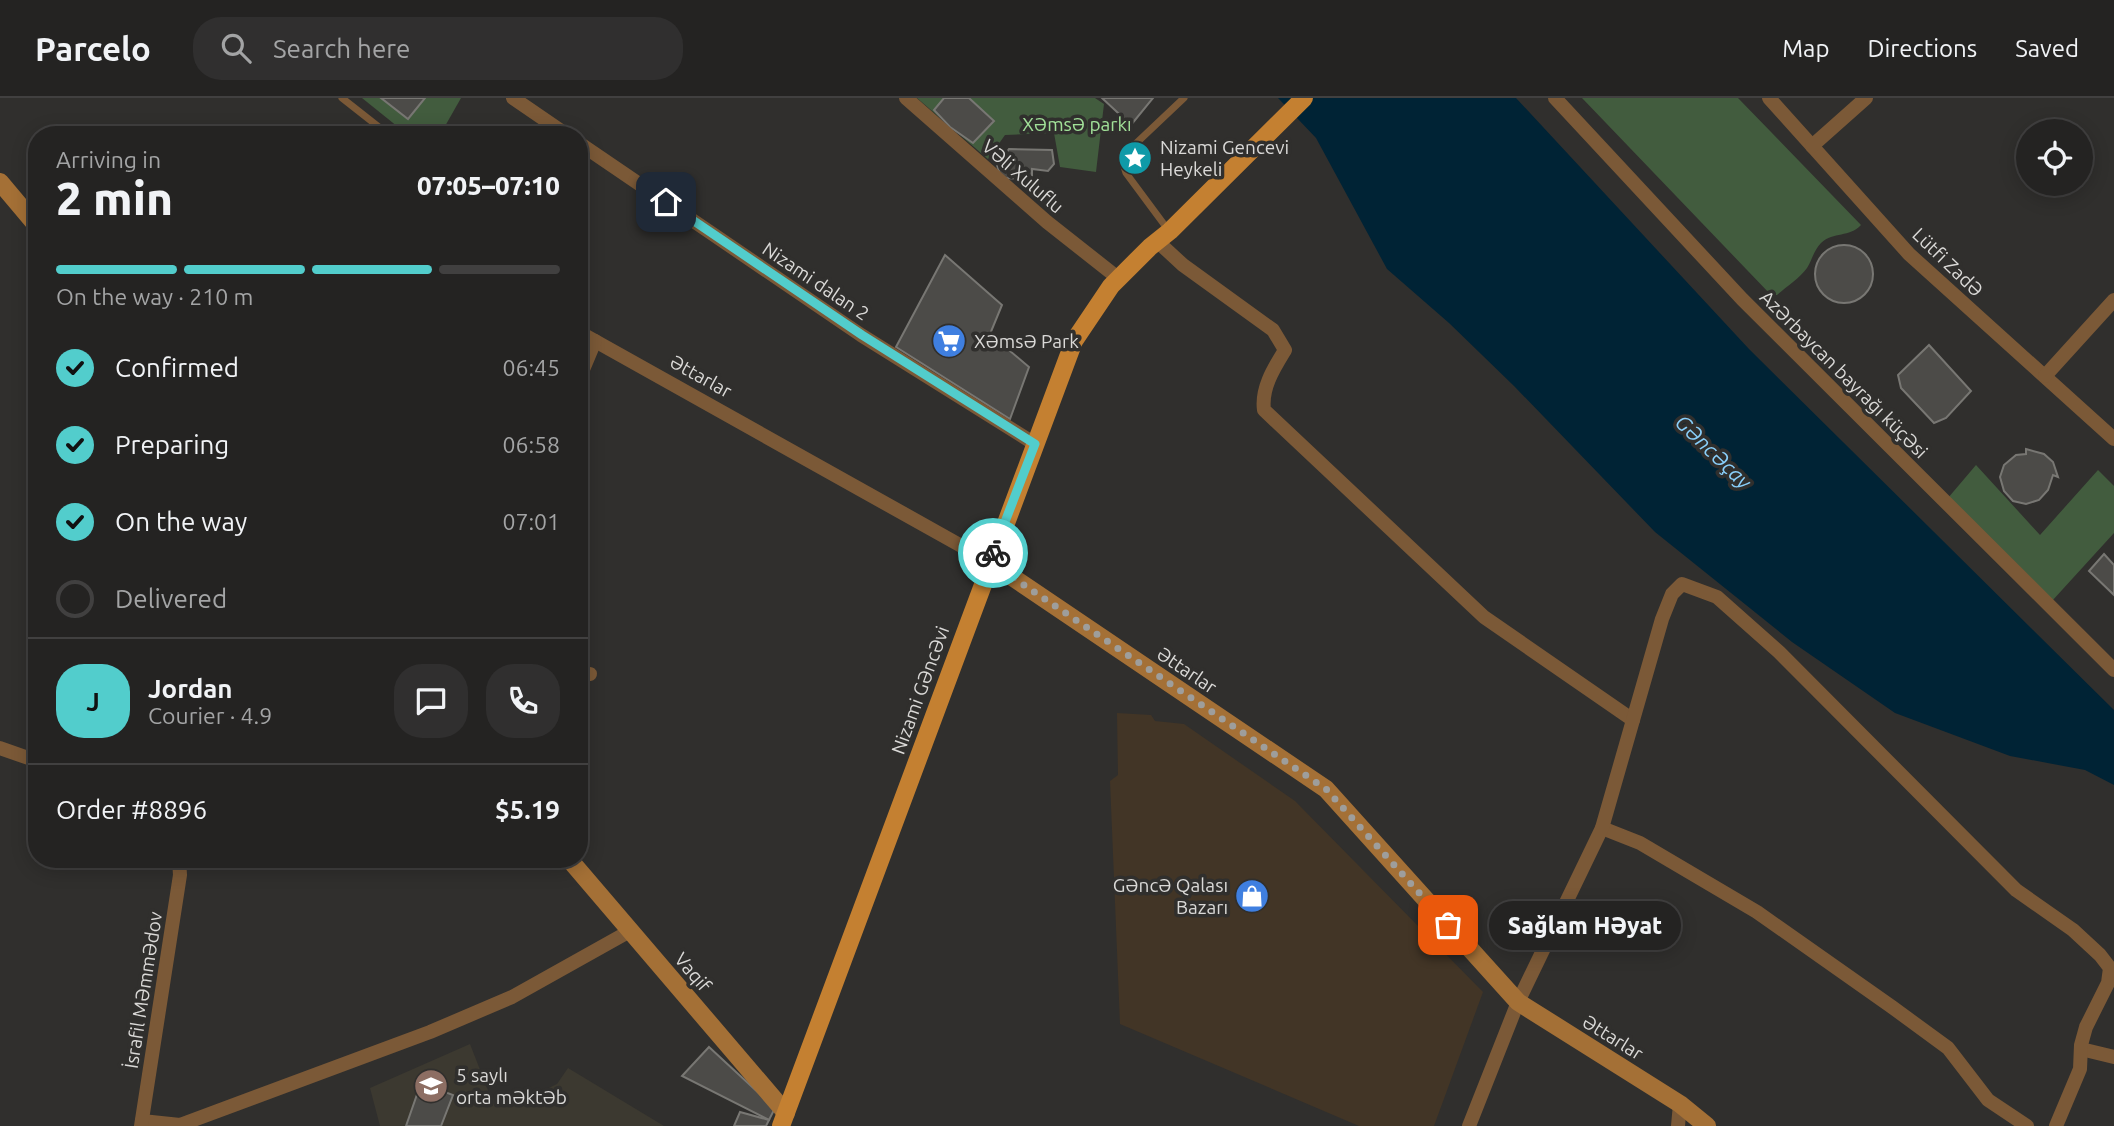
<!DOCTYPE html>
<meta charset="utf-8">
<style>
:root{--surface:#242322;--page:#302f2f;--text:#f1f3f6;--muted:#a3a4a5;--line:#414040;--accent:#52cdcc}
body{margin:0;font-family:Ubuntu,sans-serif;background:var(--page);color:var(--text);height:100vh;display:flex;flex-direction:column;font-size:26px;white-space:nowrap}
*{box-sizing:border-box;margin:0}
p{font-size:23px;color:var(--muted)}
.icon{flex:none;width:38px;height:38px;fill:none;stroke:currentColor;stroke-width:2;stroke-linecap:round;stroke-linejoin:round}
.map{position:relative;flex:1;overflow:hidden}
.drawer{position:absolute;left:28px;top:28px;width:560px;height:742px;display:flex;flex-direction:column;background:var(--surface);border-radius:28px;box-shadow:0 4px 18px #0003,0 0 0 2px var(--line)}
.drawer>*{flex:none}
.controls{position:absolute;left:2016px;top:21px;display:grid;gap:14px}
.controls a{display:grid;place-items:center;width:77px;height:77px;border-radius:50%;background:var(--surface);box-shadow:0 4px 18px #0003,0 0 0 2px var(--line);font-size:35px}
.pin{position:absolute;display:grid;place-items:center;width:60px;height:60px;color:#fff;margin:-30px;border-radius:14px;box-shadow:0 4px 10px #0006}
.courier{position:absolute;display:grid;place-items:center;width:70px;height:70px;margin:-35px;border:5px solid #52cdcc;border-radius:50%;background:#fff;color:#222;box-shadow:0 2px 9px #0007}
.bubble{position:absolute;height:49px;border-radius:24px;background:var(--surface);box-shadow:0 4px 18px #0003,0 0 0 2px var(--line);font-size:23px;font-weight:800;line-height:49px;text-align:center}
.summary em{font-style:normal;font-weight:800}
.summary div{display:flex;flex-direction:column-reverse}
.summary{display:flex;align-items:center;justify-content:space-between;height:119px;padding:0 28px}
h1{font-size:46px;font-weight:800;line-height:52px}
.bar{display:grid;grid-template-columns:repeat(4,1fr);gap:10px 7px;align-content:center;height:84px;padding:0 28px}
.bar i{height:9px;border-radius:5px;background:var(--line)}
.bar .current{background:var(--accent)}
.bar p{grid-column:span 4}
.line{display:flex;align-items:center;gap:18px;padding:0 28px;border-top:2px solid var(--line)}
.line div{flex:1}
.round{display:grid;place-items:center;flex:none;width:74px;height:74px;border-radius:28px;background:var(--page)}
ol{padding:0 28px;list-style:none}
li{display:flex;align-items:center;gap:21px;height:77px}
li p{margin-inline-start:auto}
li .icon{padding:7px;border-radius:50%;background:var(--accent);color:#111;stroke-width:4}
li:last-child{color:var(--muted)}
li i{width:38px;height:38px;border:4px solid var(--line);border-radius:50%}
header{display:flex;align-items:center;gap:42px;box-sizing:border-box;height:98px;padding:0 35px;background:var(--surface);border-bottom:2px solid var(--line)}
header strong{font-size:33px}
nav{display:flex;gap:38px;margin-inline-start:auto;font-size:24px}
.search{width:490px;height:63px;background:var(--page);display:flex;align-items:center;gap:18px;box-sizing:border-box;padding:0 24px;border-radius:28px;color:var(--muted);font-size:26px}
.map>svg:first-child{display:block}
</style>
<header>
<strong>Parcelo</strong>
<div class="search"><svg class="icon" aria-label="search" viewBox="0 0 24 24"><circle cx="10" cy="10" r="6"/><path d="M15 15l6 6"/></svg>Search here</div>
<nav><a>Map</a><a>Directions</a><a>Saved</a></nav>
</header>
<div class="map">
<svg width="2114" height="1028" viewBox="0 0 2114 1028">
<rect width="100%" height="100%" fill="#302f2d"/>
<polygon fill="#423526" points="1117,615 1151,617 1155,623 1184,626 1295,703 1483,894 1434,1028 1359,1028 1120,926 1110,683 1118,677"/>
<polygon fill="#3c3930" points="470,946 491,1000 520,1004 557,986 568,970 664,1028 380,1028 370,990"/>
<g fill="#425c3e">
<polygon points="362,0 461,0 440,37 408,37"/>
<polygon points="917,0 1095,0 1104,6 1096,74 1060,69 1054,35 1005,37 988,61"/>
<path d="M1582 0H1738L1861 127C1849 140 1834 133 1821 145 1814 152 1812 162 1807 170 1800 180 1786 189 1777 197H1771Z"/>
<polygon points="1976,367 2040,437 2098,372 2114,388 2114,435 2052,503 1948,400"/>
</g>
<polygon fill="#002335" points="1278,0 1516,0 1749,251 2114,612 2114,687 2085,672 2010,658 1895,615 1792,544 1655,434 1514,288 1449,225 1387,171 1316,40"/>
<g fill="#4c4b48" stroke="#787773" stroke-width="2">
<polygon points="381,0 425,0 408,21"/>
<polygon points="944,0 969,0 994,23 973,45 950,29 934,12"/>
<polygon points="1102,0 1153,0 1131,27"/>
<polygon points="1009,51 1052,52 1054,66 1048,73 1032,71 1032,81 1001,80 997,67"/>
<circle cx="1844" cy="176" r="29"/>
<polygon points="945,157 1002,207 990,236 1029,269 1010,321 896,249"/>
<polygon points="1929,247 1971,293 1946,320 1934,325 1901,290 1898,277"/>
<polygon points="2026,351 2044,356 2053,364 2058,379 2053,377 2048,392 2039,402 2026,406 2013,403 2004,393 2000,379 2004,367 2016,357 2026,356"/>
<polygon points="2104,456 2114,467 2114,497 2089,473"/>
<polygon points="709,949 775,1010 769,1022 682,978"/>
<polygon points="421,985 453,997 441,1028 406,1028"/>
<polygon points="740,1014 769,1022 766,1028 734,1028"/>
</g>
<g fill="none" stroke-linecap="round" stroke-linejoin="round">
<g stroke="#7b5937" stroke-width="7">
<polyline points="342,0 389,37"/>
<polyline points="1169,133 1126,75 1122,62 1129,52 1184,0"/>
</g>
<g stroke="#7b5937" stroke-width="14">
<polyline points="513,0 567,37"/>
<polyline points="906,0 1047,124 1118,180"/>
<polyline points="1555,0 1742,201 2114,572"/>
<polyline points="1769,0 1909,156 2114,341"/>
<polyline points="579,45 861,237 1035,346"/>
<polyline points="1812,48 1866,0"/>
<path d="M1158 144 1183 167 1273 232 1285 252C1274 270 1261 290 1264 312L1484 519 1633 622"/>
<polyline points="579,234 990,464"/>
<polyline points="2045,278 2114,202"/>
<polyline points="579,281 595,243"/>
<polyline points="579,577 590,576"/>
<polyline points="0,650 37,663"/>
<polyline points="1602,730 1640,745 1757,814 1892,909 1948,950 1988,1002 2027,1028"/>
<polyline points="2081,951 2114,959"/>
<polyline points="142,1023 180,1027 430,934 512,899 630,833"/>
<polyline points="141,1028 180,777 179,761"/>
<polyline points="1469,1028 1518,904 1602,730 1662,521 1672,496 1682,486 1717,499 1779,554 2016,792 2073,832 2100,857 2110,870 2108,885 2086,929 2081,947 2080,971 2056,1028"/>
<polyline points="1678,1028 1680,1006"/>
</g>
<g stroke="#a47036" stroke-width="18">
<polyline points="0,84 37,128"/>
<polyline points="990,464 1326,691 1518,904 1680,1006 1707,1028"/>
<polyline points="569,761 786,1015"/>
</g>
<polyline stroke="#c48031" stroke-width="18" points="781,1028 1074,243 1111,188 1150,149 1170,133 1304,0"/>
</g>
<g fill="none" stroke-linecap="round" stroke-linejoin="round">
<polyline stroke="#9e9e9c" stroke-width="7" stroke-dasharray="0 12.6" points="993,455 990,464 1326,691 1448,827"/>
<polyline stroke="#52cdcc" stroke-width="9" points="666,104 862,237 1035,346 993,455"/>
</g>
<defs>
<g id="sight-disc" transform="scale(1.75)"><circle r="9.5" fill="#0f9aa8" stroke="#302f2d"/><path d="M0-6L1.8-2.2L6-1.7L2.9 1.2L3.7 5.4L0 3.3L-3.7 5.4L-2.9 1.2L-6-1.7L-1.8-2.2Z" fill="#fff"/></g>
<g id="supermarket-disc" transform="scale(1.75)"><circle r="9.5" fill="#3f7fe0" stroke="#302f2d"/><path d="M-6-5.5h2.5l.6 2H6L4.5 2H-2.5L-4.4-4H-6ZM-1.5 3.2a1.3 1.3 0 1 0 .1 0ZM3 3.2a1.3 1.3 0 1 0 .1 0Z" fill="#fff"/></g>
<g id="shop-disc" transform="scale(1.75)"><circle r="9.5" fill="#3f7fe0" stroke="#302f2d"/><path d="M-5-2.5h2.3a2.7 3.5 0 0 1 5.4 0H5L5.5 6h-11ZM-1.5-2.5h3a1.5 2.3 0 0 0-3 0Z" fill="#fff"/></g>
<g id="school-disc" transform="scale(1.75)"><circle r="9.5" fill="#8d6e63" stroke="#302f2d"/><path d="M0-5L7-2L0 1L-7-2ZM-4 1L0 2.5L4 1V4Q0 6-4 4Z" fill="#fff"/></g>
</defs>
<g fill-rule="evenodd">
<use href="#sight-disc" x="1135" y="60"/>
<use href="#supermarket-disc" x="949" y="243"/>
<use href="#shop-disc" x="1252" y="798"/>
<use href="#school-disc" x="431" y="988"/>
</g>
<g text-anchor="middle" stroke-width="7" stroke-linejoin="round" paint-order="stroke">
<g font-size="19" fill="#a1e098" stroke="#302f2d">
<text x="1077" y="33">Xəmsə parkı</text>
</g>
<g font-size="19" fill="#dad9d7" stroke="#302f2d" text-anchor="start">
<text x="1160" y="56">Nizami Gencevi<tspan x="1160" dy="22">Heykeli</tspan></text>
<text x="974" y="250">Xəmsə Park</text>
<text x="1228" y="794" text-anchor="end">Gəncə Qalası<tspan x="1228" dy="22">Bazarı</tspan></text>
<text x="456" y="984">5 saylı<tspan x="456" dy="22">orta məktəb</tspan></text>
</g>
<g font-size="19" fill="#dad9d7" stroke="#302f2d">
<text transform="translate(1023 78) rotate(41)" y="7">Vəli Xuluflu</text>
<text transform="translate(1948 164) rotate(44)" y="7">Lütfi Zadə</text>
<text transform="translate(816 183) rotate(34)" y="7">Nizami dalan 2</text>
<text transform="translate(1844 276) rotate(45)" y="7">Azərbaycan bayrağı küçəsi</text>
<text transform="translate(701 278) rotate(29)" y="7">Əttarlar</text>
<text transform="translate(1187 572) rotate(34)" y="7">Əttarlar</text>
<text transform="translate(920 592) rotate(-70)" y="7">Nizami Gəncəvi</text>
<text transform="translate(693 874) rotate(49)" y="7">Vaqif</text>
<text transform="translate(143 892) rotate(-81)" y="7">İsrafil Məmmədov</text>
<text transform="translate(1613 939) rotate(32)" y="7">Əttarlar</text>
</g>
<g font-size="21" font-style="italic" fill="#89cffa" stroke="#302f2d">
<text transform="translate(1713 354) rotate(44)" y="7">Gəncəçay</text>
</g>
</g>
</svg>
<div class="controls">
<a><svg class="icon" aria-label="locate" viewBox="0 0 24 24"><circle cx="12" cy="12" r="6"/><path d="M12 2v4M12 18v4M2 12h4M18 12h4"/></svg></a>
</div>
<div class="pin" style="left:1448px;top:827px;background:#ea580c"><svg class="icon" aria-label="bag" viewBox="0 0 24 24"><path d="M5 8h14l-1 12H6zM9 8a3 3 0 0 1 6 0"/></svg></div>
<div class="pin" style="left:666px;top:104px;background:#1f2937"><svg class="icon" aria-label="home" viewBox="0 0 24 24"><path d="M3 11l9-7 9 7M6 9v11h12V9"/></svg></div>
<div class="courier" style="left:993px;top:455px"><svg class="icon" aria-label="bike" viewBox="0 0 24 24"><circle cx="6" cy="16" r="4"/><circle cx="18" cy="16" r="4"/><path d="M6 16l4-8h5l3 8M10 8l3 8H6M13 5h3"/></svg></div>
<div class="bubble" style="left:1489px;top:803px;width:192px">Sağlam Həyat</div>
<section class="drawer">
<div class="summary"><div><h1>2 min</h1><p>Arriving in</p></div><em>07:05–07:10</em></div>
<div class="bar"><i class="current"></i><i class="current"></i><i class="current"></i><i></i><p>On the way · 210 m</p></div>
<ol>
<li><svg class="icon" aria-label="check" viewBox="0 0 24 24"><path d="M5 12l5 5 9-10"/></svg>Confirmed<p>06:45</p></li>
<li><svg class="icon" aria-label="check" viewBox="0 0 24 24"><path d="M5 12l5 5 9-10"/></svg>Preparing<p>06:58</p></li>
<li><svg class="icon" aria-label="check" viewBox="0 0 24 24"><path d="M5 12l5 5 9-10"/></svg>On the way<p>07:01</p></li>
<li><i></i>Delivered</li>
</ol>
<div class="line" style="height:126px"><b class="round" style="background:var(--accent);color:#111">J</b><div><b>Jordan</b><p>Courier · 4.9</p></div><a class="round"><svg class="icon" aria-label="chat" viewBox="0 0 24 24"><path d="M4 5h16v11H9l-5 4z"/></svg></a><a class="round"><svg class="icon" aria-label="phone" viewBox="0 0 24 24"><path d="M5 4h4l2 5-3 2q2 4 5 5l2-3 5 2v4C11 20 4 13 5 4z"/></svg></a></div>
<div class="line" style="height:91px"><div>Order #8896</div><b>$5.19</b></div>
</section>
</div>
